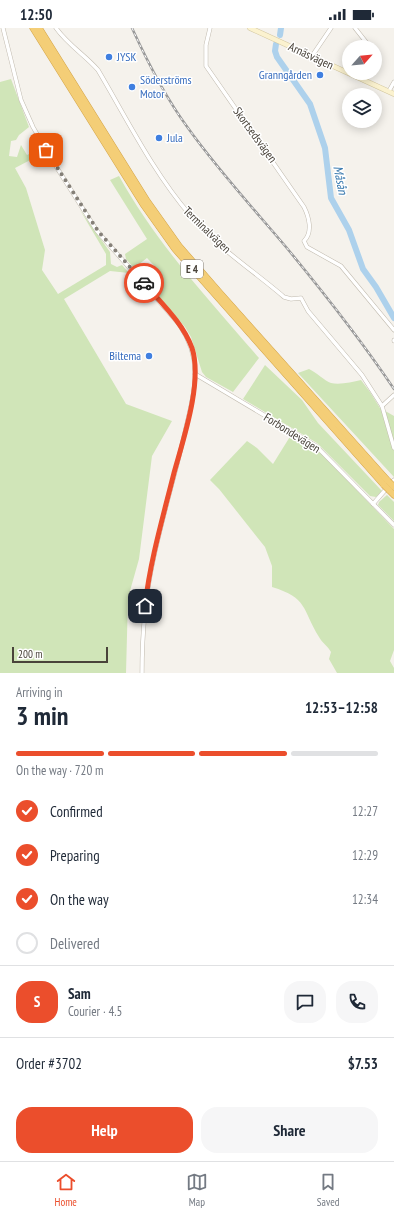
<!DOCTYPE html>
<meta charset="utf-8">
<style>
:root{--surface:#fff;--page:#f6f6f7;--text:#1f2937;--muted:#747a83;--line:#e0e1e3;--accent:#eb4e2c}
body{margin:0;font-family:"PT Sans Narrow",sans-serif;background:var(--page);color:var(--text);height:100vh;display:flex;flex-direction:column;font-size:15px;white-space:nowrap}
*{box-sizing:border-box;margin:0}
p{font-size:13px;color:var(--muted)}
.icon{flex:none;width:22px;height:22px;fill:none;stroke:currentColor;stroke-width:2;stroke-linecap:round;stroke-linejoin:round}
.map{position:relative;height:645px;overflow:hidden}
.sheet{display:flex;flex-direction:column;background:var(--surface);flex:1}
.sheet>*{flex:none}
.needle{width:26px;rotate:63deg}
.fabs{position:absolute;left:342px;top:12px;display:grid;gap:8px}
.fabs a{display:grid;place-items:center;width:40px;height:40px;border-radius:50%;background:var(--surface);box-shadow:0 2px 10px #0003;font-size:20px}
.scale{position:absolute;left:12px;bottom:10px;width:96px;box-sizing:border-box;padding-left:4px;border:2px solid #49433a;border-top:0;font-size:11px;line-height:14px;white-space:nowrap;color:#49433a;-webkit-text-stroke:3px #fff;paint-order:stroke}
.pin{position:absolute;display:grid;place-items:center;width:34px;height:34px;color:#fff;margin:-17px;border-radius:8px;box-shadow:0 2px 6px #0006}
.courier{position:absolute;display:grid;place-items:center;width:40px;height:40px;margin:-20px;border:3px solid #eb4e2c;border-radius:50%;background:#fff;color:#222;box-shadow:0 1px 5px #0007}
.summary em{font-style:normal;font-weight:700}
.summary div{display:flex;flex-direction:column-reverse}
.summary{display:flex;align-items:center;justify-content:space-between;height:68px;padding:0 16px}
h1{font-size:26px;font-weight:700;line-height:30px}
.bar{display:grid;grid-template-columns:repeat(4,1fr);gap:6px 4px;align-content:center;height:48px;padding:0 16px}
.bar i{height:5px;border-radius:3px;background:var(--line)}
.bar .selected{background:var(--accent)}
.bar p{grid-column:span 4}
.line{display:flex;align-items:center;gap:10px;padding:0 16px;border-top:1px solid var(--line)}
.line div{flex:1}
.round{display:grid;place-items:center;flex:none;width:42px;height:42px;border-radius:16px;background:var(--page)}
ol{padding:0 16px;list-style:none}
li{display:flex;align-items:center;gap:12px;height:44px}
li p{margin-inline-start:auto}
li .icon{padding:4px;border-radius:50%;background:var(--accent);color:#fff;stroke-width:4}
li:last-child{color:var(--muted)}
li i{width:22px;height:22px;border:2px solid var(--line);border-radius:50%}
.primary-button{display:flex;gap:8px;margin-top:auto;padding:8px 16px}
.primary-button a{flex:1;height:46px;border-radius:16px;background:var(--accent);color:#fff;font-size:16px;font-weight:700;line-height:46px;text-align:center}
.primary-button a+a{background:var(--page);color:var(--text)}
.status{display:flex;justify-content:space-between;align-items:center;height:28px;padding:0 20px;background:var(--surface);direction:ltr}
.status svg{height:11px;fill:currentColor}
.menu{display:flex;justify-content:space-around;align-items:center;height:56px;border-top:1px solid var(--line);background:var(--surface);font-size:11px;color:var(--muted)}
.menu a{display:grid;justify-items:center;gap:2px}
.menu .selected{color:var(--accent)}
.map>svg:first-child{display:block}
</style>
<div class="status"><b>12:50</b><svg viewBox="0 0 49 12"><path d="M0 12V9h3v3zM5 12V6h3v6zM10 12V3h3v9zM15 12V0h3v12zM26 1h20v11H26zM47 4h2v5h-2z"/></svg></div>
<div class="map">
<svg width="394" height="645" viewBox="0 0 394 645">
<rect width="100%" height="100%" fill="#f5f2ec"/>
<g fill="#d0e5b8">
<polygon points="11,51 29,99 19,107 16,112 11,113 9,128 17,129 21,117 27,127 33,124 36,129 15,140 26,160 45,222 42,242 58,266 106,237 106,226 80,182 110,224 111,236 117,239 122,237 129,245 110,243 64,271 126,376 172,393 152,428 139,531 128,570 126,645 0,645 0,54"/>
<path d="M119 148C156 215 209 272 259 330L233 364 206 349 202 344 191 309 185 299 149 257 162 246 147 230 134 240 126 231 125 226 147 211 110 152Z"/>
<polygon points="265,337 302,372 318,395 382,463 376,469 370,468 317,415 243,371"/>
<path d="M309 341C316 344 325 353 331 355 340 357 352 354 361 352L370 364 380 380 394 388V449L298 345Z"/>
<path d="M291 407 322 426 394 501V622L390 633 394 640V645H337L329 631 331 624C328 618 322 615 319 609 302 581 308 570 272 559V538L265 519 219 461 210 452 247 413 257 420 273 436Z"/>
<polygon points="387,467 394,474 394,493 378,477 379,474"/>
</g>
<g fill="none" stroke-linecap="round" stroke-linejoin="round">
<g stroke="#add1ec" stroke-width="6">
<polyline points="280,7 281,0"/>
<polyline points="276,16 275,23 277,29 310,76 325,120 331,170 349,202 363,241 376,259 394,290"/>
</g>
<g stroke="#c0baae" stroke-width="4.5">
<g id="street">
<path d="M3 0 21 72 33 99 52 132 97 203 179 296C189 311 195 326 195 344 196 363 189 385 185 404 175 447 162 490 153 533 145 570 142 607 142 645"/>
<path d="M56 0C68 17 85 27 98 42 127 91 153 144 190 187 215 218 254 243 284 269L291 271 301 270 308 283 362 347 382 378"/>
<path d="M210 0 206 17V38L304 179C309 189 313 204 304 213L307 219 341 238 394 302"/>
<polyline points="355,0 370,19"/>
<polyline points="312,28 331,0"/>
<polyline points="389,63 394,54"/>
<polyline points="394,312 394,313"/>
<polyline points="195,346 316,418 394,497"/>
<polyline points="394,367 382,378 394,420"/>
<polyline points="373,476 394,452"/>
</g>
</g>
<g stroke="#d1c59e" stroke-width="5.5">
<polyline id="secondary" points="250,0 394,66"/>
</g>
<g stroke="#d3a347" stroke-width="7">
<g id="highway">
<polyline points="33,0 143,176 175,221 384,457"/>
<polyline points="39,0 147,173 179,218 219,264 388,453"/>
<polyline points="389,462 394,467"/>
</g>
</g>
<use href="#street" stroke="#fff" stroke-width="3.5"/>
<use href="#secondary" stroke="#fbf2cf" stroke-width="4.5"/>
<use href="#highway" stroke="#f4ce77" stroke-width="6"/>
<g stroke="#999" stroke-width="2.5">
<path id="rail" d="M132 0C148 35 165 69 188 100 218 142 253 180 286 219 324 265 361 312 394 361"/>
</g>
<use href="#rail" stroke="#fff" stroke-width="1" stroke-dasharray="3" stroke-linecap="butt"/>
<g stroke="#d3a347" stroke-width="7" stroke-linecap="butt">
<g id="highway-bridge">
<polyline points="388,453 393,458"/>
<polyline points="384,457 389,462"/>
</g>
</g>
<use href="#highway-bridge" stroke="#f4ce77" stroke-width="6"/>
</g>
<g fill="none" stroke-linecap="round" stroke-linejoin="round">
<polyline stroke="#858078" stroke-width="4" stroke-dasharray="0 7.2" points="46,122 98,203 144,255"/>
<path stroke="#eb4e2c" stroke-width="5" d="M144 255C161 275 183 295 192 320 203 354 183 412 174 445 163 489 150 533 145 578"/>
</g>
<g fill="#3f7fe0" stroke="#fff" stroke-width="1.5">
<circle cx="109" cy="29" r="4"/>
<circle cx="320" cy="47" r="4"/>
<circle cx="132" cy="59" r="4"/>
<circle cx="159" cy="110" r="4"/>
<circle cx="149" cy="328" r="4"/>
</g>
<g text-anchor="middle" stroke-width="3" stroke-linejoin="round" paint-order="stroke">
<rect fill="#fff" stroke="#807b75" stroke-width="1" x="181" y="232" width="22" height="18" rx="3"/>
<g font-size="11" font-weight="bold" fill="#49433a">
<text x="192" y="245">E 4</text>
</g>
<g font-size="12" fill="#49433a" stroke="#fff">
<text transform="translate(311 28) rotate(25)" y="4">Arnäsvägen</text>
<text transform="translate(255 107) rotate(54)" y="4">Skortsedsvägen</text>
<text transform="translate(207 202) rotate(44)" y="4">Terminalvägen</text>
<text transform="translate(292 405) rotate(32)" y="4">Forbondevägen</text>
</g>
<g font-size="12" fill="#366cbe" stroke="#fff" text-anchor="start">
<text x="117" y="33">JYSK</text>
<text x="312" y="51" text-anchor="end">Granngården</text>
<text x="140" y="56">Söderströms<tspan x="140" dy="14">Motor</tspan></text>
<text x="167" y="114">Jula</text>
<text x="141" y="332" text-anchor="end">Biltema</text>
</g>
<g font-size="13" font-style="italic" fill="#3979ae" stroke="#fff">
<text transform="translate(341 152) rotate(79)" y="5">Måsån</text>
</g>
</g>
</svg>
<div class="fabs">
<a><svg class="needle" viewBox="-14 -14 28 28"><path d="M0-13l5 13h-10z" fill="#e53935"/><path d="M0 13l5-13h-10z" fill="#747a83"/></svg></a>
<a><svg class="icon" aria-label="layers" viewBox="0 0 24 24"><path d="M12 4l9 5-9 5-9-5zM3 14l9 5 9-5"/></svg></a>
</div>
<div class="scale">200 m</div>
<div class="pin" style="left:46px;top:122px;background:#ea580c"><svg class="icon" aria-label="bag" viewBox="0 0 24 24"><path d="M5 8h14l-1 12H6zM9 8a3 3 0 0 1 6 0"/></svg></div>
<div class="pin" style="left:145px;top:578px;background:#1f2937"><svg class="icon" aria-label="home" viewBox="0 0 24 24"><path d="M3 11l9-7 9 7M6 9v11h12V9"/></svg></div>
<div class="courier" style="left:144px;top:255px"><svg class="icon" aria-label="car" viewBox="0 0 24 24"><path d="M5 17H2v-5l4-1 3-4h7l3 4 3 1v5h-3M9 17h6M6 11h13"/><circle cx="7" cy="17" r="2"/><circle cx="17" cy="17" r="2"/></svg></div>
</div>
<section class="sheet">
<div class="summary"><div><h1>3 min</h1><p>Arriving in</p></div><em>12:53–12:58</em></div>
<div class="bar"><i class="selected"></i><i class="selected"></i><i class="selected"></i><i></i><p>On the way · 720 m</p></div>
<ol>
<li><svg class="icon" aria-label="check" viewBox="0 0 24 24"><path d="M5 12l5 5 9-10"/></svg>Confirmed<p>12:27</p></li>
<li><svg class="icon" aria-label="check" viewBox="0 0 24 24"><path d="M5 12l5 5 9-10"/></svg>Preparing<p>12:29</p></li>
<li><svg class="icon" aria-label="check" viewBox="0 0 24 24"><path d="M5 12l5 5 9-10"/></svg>On the way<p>12:34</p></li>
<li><i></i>Delivered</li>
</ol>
<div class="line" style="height:72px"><b class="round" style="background:var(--accent);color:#fff">S</b><div><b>Sam</b><p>Courier · 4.5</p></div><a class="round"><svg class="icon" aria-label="chat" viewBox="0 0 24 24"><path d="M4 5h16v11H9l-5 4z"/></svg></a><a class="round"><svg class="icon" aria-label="phone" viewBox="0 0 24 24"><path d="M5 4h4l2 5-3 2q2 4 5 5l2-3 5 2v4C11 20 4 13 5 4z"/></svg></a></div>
<div class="line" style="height:52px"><div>Order #3702</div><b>$7.53</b></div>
<div class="primary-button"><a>Help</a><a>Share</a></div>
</section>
<nav class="menu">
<a class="selected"><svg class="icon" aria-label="home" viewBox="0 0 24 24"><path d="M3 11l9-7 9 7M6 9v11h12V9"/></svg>Home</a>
<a><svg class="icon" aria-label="map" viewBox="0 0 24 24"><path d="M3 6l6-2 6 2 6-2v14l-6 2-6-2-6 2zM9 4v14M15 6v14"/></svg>Map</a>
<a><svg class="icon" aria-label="saved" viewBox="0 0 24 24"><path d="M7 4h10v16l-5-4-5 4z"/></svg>Saved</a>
</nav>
